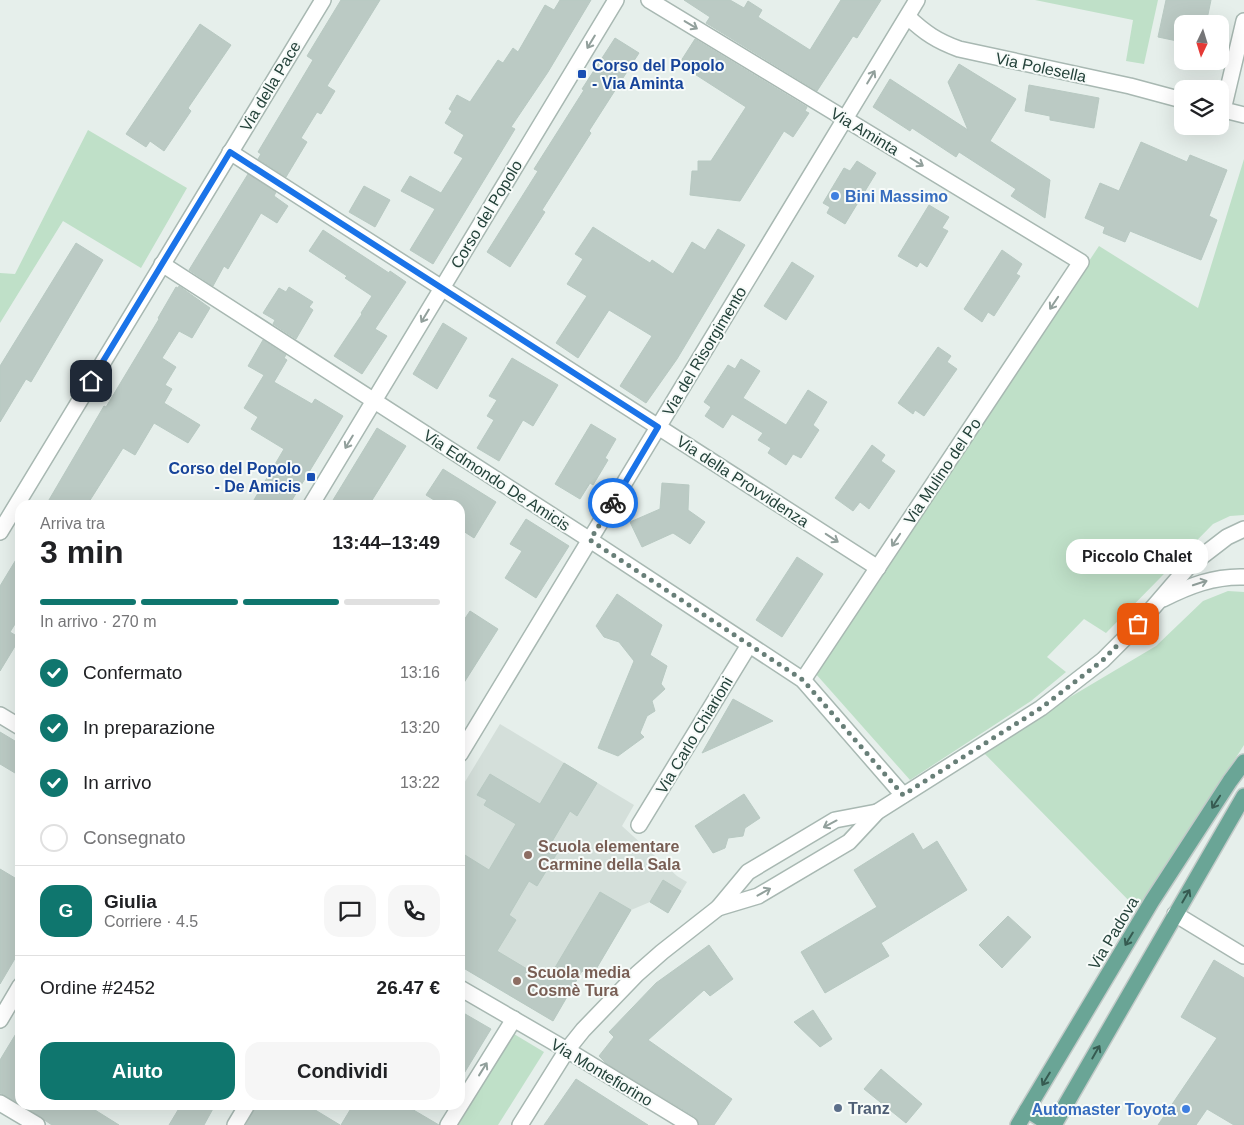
<!DOCTYPE html>
<html lang="it">
<meta charset="utf-8">
<style>
:root{--surface:#fff;--page:#f6f6f6;--text:#202124;--muted:#757577;--line:#e0e0e0;--accent:#0f766e}
body{margin:0;font-family:Helvetica,sans-serif;background:var(--page);color:var(--text);height:100vh;display:flex;flex-direction:column;font-size:19px;white-space:nowrap}
*{box-sizing:border-box;margin:0}
p{font-size:16px;color:var(--muted)}
.icon{flex:none;width:28px;height:28px;fill:none;stroke:currentColor;stroke-width:2;stroke-linecap:round;stroke-linejoin:round}
.map{position:relative;flex:1;overflow:hidden}
.sheet{position:absolute;left:15px;top:500px;width:450px;height:610px;display:flex;flex-direction:column;background:var(--surface);border-radius:15px;box-shadow:0 5px 20px #0002}
.sheet>*{flex:none}
.needle{width:32px;rotate:184deg}
.controls{position:absolute;left:1174px;top:15px;display:grid;gap:10px}
.controls a{display:grid;place-items:center;width:55px;height:55px;border-radius:10px;background:var(--surface);box-shadow:0 5px 20px #0002;font-size:25px}
.pin{position:absolute;display:grid;place-items:center;width:42px;height:42px;color:#fff;margin:-21px;border-radius:10px;box-shadow:0 2px 8px #0006}
.courier{position:absolute;display:grid;place-items:center;width:50px;height:50px;margin:-25px;border:4px solid #1a73e8;border-radius:50%;background:#fff;color:#222;box-shadow:0 1px 6px #0007}
.bubble{position:absolute;height:35px;border-radius:15px;background:var(--surface);box-shadow:0 5px 20px #0002;font-size:16px;font-weight:800;line-height:35px;text-align:center}
.head em{font-style:normal;font-weight:800}
.head div{display:flex;flex-direction:column-reverse}
.head{display:flex;align-items:center;justify-content:space-between;height:85px;padding:0 25px}
h1{font-size:32px;font-weight:800;line-height:38px}
.bar{display:grid;grid-template-columns:repeat(4,1fr);gap:8px 5px;align-content:center;height:60px;padding:0 25px}
.bar i{height:6px;border-radius:4px;background:var(--line)}
.bar .on{background:var(--accent)}
.bar p{grid-column:span 4}
.line{display:flex;align-items:center;gap:12px;padding:0 25px;border-top:1px solid var(--line)}
.line div{flex:1}
.round{display:grid;place-items:center;flex:none;width:52px;height:52px;border-radius:15px;background:var(--page)}
ol{padding:0 25px;list-style:none}
li{display:flex;align-items:center;gap:15px;height:55px}
li p{margin-inline-start:auto}
li .icon{padding:5px;border-radius:50%;background:var(--accent);color:#fff;stroke-width:4}
li:last-child{color:var(--muted)}
li i{width:28px;height:28px;border:2px solid var(--line);border-radius:50%}
.cta{display:flex;gap:10px;margin-top:auto;padding:10px 25px}
.cta a{flex:1;height:58px;border-radius:15px;background:var(--accent);color:#fff;font-size:20px;font-weight:800;line-height:58px;text-align:center}
.cta a+a{background:var(--page);color:var(--text)}
.map>svg:first-child{display:block}
</style>
<div class="map">
<svg width="1244" height="1125" viewBox="0 0 1244 1125">
<rect width="100%" height="100%" fill="#e6efeb"/>
<polygon fill="#d4dfda" points="500,724 634,805 622,826 677,876 687,882 668,913 650,902 631,910 592,976 567,962 553,984 569,993 553,1021 470,972 475,962 460,955 460,790"/>
<g fill="#bfe0c8">
<polygon points="1035,0 1158,0 1144,64 1126,61 1133,20"/>
<polygon points="88,130 187,188 141,268 63,221 0,323 0,273 15,274"/>
<polygon points="1244,159 1244,515 1230,516 1213,524 1106,633 1084,619 1047,657 1066,672 1031,701 910,780 815,673 1099,246 1198,308"/>
<polygon points="1228,591 1244,592 1244,745 1139,911 981,750 1156,646 1203,601"/>
<polygon points="514,1034 544,1052 498,1125 458,1125"/>
</g>
<g fill="#bbcac4" stroke="#b8c9c2">
<polygon points="341,0 380,0 327,86 335,91 321,114 317,112 301,138 307,142 286,177 258,159 261,154 258,152 313,60 307,56"/>
<polygon points="560,0 591,0 548,72 511,127 515,129 433,264 410,250 435,209 401,191 410,176 441,193 463,158 454,153 464,135 445,123 452,111 449,109 457,95 470,102 498,60 503,63 513,48 518,52 545,5 554,10"/>
<polygon points="684,0 730,0 744,8 748,1 762,10 758,17 810,50 841,0 881,0 857,38 853,36 817,91 706,23 710,17"/>
<polygon points="1166,0 1211,0 1206,24 1182,24 1182,42 1158,37"/>
<polygon points="200,24 231,45 188,108 191,111 164,151 150,141 146,147 126,134"/>
<polygon points="615,38 639,53 589,131 591,133 542,210 545,212 510,267 487,252 538,171 534,169 584,90 582,89"/>
<polygon points="695,39 807,107 805,111 809,113 793,137 784,131 740,201 690,195 692,171 698,171 698,161 711,161 746,107 679,64"/>
<polygon points="959,64 1016,99 990,141 1050,180 1045,218 1011,196 1016,189 959,152 956,157 912,128 910,131 873,107 890,79 968,130 948,82"/>
<polygon points="1029,85 1099,98 1094,128 1050,120 1050,116 1025,111"/>
<polygon points="1141,142 1187,162 1190,155 1227,170 1209,216 1217,220 1201,260 1130,231 1125,242 1103,233 1105,227 1085,218 1100,183 1119,191"/>
<polygon points="857,161 876,173 845,224 827,213 830,207 823,203 844,168 850,171"/>
<polygon points="248,174 276,192 274,196 288,206 277,223 261,213 228,269 224,266 213,286 189,270"/>
<polygon points="364,186 390,200 375,227 349,212"/>
<polygon points="929,205 949,217 942,228 948,231 927,267 920,262 917,267 898,256"/>
<polygon points="593,227 650,263 652,260 673,274 692,242 705,250 718,229 745,245 677,359 646,403 620,386 652,336 609,310 578,358 556,343 587,296 567,284 583,259 575,254"/>
<polygon points="323,230 389,273 390,271 406,282 375,329 387,336 362,374 334,356 362,314 361,313 372,296 345,278 347,276 309,251"/>
<polygon points="76,243 103,260 31,382 26,379 0,422 0,366"/>
<polygon points="1002,250 1022,264 1016,274 1020,276 994,316 988,312 982,322 964,309"/>
<polygon points="792,262 814,276 786,320 764,306"/>
<polygon points="179,286 210,308 192,338 179,331 162,358 176,367 165,385 172,389 164,403 200,425 188,443 154,423 135,455 123,448 87,505 46,505 104,406 106,407 159,319 158,318 176,287 178,288"/>
<polygon points="289,287 313,302 309,307 313,310 296,339 273,324 275,320 263,313 279,288 286,292"/>
<polygon points="443,323 467,338 437,389 413,374"/>
<polygon points="263,340 286,355 284,358 287,360 274,382 312,404 315,399 343,416 289,505 251,505 284,449 251,429 258,417 244,408 264,375 248,366"/>
<polygon points="938,347 951,356 947,362 957,369 924,416 915,410 913,414 898,403"/>
<polygon points="512,358 558,385 533,426 523,420 499,461 477,448 494,420 487,416 497,400 489,396"/>
<polygon points="741,359 760,371 743,398 786,425 808,390 827,402 813,425 819,430 801,458 793,454 786,465 768,453 771,448 758,440 763,433 732,414 723,428 705,416 711,407 704,402 728,365 735,369"/>
<polygon points="591,424 616,439 605,458 608,460 593,485 590,483 580,499 555,484"/>
<polygon points="377,428 406,446 369,505 330,505"/>
<polygon points="872,445 885,455 881,461 895,471 869,509 860,502 853,511 835,498"/>
<polygon points="443,469 496,502 474,538 460,529 460,505 442,505 426,495"/>
<polygon points="662,483 689,485 688,510 705,522 690,544 673,533 642,547 630,522 660,509"/>
<polygon points="526,519 569,546 536,598 505,578 522,551 510,544"/>
<polygon points="20,553 20,616 10,632 20,638 0,671 0,586"/>
<polygon points="797,557 823,574 782,637 756,620"/>
<polygon points="617,594 662,625 650,655 667,666 661,684 665,689 652,701 655,711 647,716 640,733 644,737 618,756 598,748 634,661 619,642 604,637 596,626"/>
<polygon points="470,611 498,629 460,689 460,626"/>
<polygon points="733,699 773,721 702,753"/>
<polygon points="0,732 20,744 20,776 0,764"/>
<polygon points="564,763 597,783 577,816 570,811 550,845 559,850 537,886 529,881 509,915 516,920 497,951 547,981 600,892 631,910 592,976 582,971 553,1021 460,966 460,852 489,870 516,824 484,805 487,800 477,795 490,774 540,804"/>
<polygon points="744,794 760,818 745,828 743,836 728,838 725,848 713,853 695,826"/>
<polygon points="913,833 923,850 937,841 967,890 881,943 889,956 825,993 801,952 877,907 854,870"/>
<polygon points="0,869 20,881 20,950 0,984"/>
<polygon points="663,880 681,891 668,913 650,902"/>
<polygon points="1008,916 1031,937 1002,968 979,945"/>
<polygon points="709,945 733,979 710,996 704,990 648,1040 732,1099 714,1125 699,1125 695,1117 607,1064 599,1056 614,1037 609,1032 656,983"/>
<polygon points="1214,960 1244,978 1244,1125 1234,1125 1207,1109 1196,1125 1158,1125 1217,1038 1181,1017"/>
<polygon points="813,1010 832,1039 820,1047 794,1022"/>
<polygon points="460,1011 491,1029 460,1080"/>
<polygon points="20,1027 20,1104 0,1093 0,1060"/>
<polygon points="881,1069 922,1104 906,1123 864,1089"/>
<polygon points="576,1079 648,1125 544,1125"/>
<polygon points="22,1105 87,1105 119,1125 52,1125"/>
<polygon points="181,1105 215,1105 204,1125 169,1125"/>
<polygon points="256,1105 307,1105 340,1125 246,1125"/>
<polygon points="353,1105 405,1105 439,1125 341,1125"/>
</g>
<g fill="none" stroke-linecap="round" stroke-linejoin="round">
<g stroke="#a8b8b2" stroke-width="18">
<g id="minor">
<polyline points="649,0 1081,262 803,680"/>
<path d="M908 17C925 33 937 41 959 49L1130 86 1182 100"/>
<polyline points="1220,109 1244,115"/>
<polyline points="1223,110 1244,21"/>
<polyline points="230,152 878,568"/>
<polyline points="162,264 590,540 803,680 903,795"/>
<polyline points="311,505 616,0"/>
<polyline points="0,532 323,0"/>
<path d="M1163 599C1189 586 1214 576 1244 577"/>
<polyline points="0,715 20,727"/>
<polyline points="460,754 917,0"/>
<polyline points="639,825 749,645"/>
<polyline points="718,908 758,896 849,842 877,812 1041,708 1103,660 1138,625 1188,567 1227,537 1244,529"/>
<polyline points="1175,914 1244,956"/>
<polyline points="460,988 567,1050 690,1125"/>
<polyline points="0,1020 20,986"/>
<polyline points="0,1103 37,1125"/>
<polyline points="235,1125 247,1105"/>
<polyline points="448,1125 514,1019"/>
<polyline points="520,1125 567,1050 583,1030 637,974 662,952 718,908 748,872 835,820 877,812"/>
</g>
</g>
<g stroke="#c2cac8" stroke-width="18">
<g id="major">
<polyline points="1027,1110 1051,1125"/>
<polyline points="1018,1125 1152,901 1230,781 1244,762"/>
<polyline points="1054,1125 1244,796"/>
</g>
</g>
<use href="#minor" stroke="#fff" stroke-width="15"/>
<use href="#major" stroke="#6aa596" stroke-width="15"/>
</g>
<defs><path id="oneway-shaft" d="M-6 0H5M1.5-3L5.5 0L1.5 3" fill="none" stroke-width="1.6" stroke-linecap="round" stroke-linejoin="round" transform="scale(1.25)"/></defs>
<g stroke="#92a09c">
<use href="#oneway-shaft" transform="translate(691 25) rotate(31)"/>
<use href="#oneway-shaft" transform="translate(591 42) rotate(121)"/>
<use href="#oneway-shaft" transform="translate(871 77) rotate(-59)"/>
<use href="#oneway-shaft" transform="translate(917 162) rotate(32)"/>
<use href="#oneway-shaft" transform="translate(1054 303) rotate(124)"/>
<use href="#oneway-shaft" transform="translate(425 316) rotate(121)"/>
<use href="#oneway-shaft" transform="translate(349 442) rotate(121)"/>
<use href="#oneway-shaft" transform="translate(832 538) rotate(33)"/>
<use href="#oneway-shaft" transform="translate(896 540) rotate(124)"/>
<use href="#oneway-shaft" transform="translate(1200 583) rotate(-18)"/>
<use href="#oneway-shaft" transform="translate(830 824) rotate(152)"/>
<use href="#oneway-shaft" transform="translate(764 892) rotate(-29)"/>
<use href="#oneway-shaft" transform="translate(483 1069) rotate(-58)"/>
</g>
<g stroke="#365b51">
<use href="#oneway-shaft" transform="translate(1216 802) rotate(123)"/>
<use href="#oneway-shaft" transform="translate(1186 896) rotate(-60)"/>
<use href="#oneway-shaft" transform="translate(1129 939) rotate(121)"/>
<use href="#oneway-shaft" transform="translate(1096 1052) rotate(-60)"/>
<use href="#oneway-shaft" transform="translate(1046 1079) rotate(121)"/>
</g>
<g fill="none" stroke-linecap="round" stroke-linejoin="round">
<polyline stroke="#687f78" stroke-width="5" stroke-dasharray="0 9" points="613,503 590,540 803,680 903,795 1041,708 1103,660 1138,624"/>
<polyline stroke="#1a73e8" stroke-width="6" points="91,381 230,152 658,427 613,503"/>
</g>
<g fill="#1a4fb4" stroke="#f7fbf9" stroke-width="2">
<rect x="577" y="69" width="10" height="10" rx="2.5"/>
<rect x="306" y="472" width="10" height="10" rx="2.5"/>
</g>
<g fill="#3f7fe0" stroke="#f7fbf9" stroke-width="2">
<circle cx="835" cy="196" r="5"/>
<circle cx="1186" cy="1109" r="5"/>
</g>
<g fill="#8d6e63" stroke="#f7fbf9" stroke-width="2">
<circle cx="528" cy="855" r="5"/>
<circle cx="517" cy="981" r="5"/>
</g>
<circle fill="#5c6f8a" stroke="#f7fbf9" stroke-width="2" cx="838" cy="1108" r="5"/>
<g text-anchor="middle" stroke-width="4" stroke-linejoin="round" paint-order="stroke">
<g font-size="16" font-weight="bold" fill="#164399" stroke="#f7fbf9" text-anchor="start">
<text x="592" y="71">Corso del Popolo<tspan x="592" dy="18">- Via Aminta</tspan></text>
<text x="301" y="474" text-anchor="end">Corso del Popolo<tspan x="301" dy="18">- De Amicis</tspan></text>
</g>
<g font-size="16" fill="#24423a" stroke="#f7fbf9">
<text transform="translate(1041 67) rotate(12)" y="6">Via Polesella</text>
<text transform="translate(270 86) rotate(-59)" y="6">Via della Pace</text>
<text transform="translate(865 131) rotate(31)" y="6">Via Aminta</text>
<text transform="translate(486 214) rotate(-59)" y="6">Corso del Popolo</text>
<text transform="translate(704 351) rotate(-59)" y="6">Via del Risorgimento</text>
<text transform="translate(942 471) rotate(-56)" y="6">Via Mulino del Po</text>
<text transform="translate(497 480) rotate(33)" y="6">Via Edmondo De Amicis</text>
<text transform="translate(743 481) rotate(33)" y="6">Via della Provvidenza</text>
<text transform="translate(694 735) rotate(-59)" y="6">Via Carlo Chiarioni</text>
<text transform="translate(1113 933) rotate(-59)" y="6">Via Padova</text>
<text transform="translate(602 1072) rotate(31)" y="6">Via Montefiorino</text>
</g>
<g font-size="16" font-weight="bold" fill="#366cbe" stroke="#f7fbf9" text-anchor="start">
<text x="845" y="202">Bini Massimo</text>
<text x="1176" y="1115" text-anchor="end">Automaster Toyota</text>
</g>
<g font-size="16" font-weight="bold" fill="#785e54" stroke="#f7fbf9" text-anchor="start">
<text x="538" y="852">Scuola elementare<tspan x="538" dy="18">Carmine della Sala</tspan></text>
<text x="527" y="978">Scuola media<tspan x="527" dy="18">Cosmè Tura</tspan></text>
</g>
<g font-size="16" font-weight="bold" fill="#4e5e75" stroke="#f7fbf9" text-anchor="start">
<text x="848" y="1114">Tranz</text>
</g>
</g>
</svg>
<div class="controls">
<a><svg class="needle" viewBox="-14 -14 28 28"><path d="M0-13l5 13h-10z" fill="#e53935"/><path d="M0 13l5-13h-10z" fill="#757577"/></svg></a>
<a><svg class="icon" aria-label="layers" viewBox="0 0 24 24"><path d="M12 4l9 5-9 5-9-5zM3 14l9 5 9-5"/></svg></a>
</div>
<div class="pin" style="left:1138px;top:624px;background:#ea580c"><svg class="icon" aria-label="bag" viewBox="0 0 24 24"><path d="M5 8h14l-1 12H6zM9 8a3 3 0 0 1 6 0"/></svg></div>
<div class="pin" style="left:91px;top:381px;background:#1f2937"><svg class="icon" aria-label="home" viewBox="0 0 24 24"><path d="M3 11l9-7 9 7M6 9v11h12V9"/></svg></div>
<div class="courier" style="left:613px;top:503px"><svg class="icon" aria-label="bike" viewBox="0 0 24 24"><circle cx="6" cy="16" r="4"/><circle cx="18" cy="16" r="4"/><path d="M6 16l4-8h5l3 8M10 8l3 8H6M13 5h3"/></svg></div>
<div class="bubble" style="left:1066px;top:539px;width:142px">Piccolo Chalet</div>
<section class="sheet">
<div class="head"><div><h1>3 min</h1><p>Arriva tra</p></div><em>13:44–13:49</em></div>
<div class="bar"><i class="on"></i><i class="on"></i><i class="on"></i><i></i><p>In arrivo · 270 m</p></div>
<ol>
<li><svg class="icon" aria-label="check" viewBox="0 0 24 24"><path d="M5 12l5 5 9-10"/></svg>Confermato<p>13:16</p></li>
<li><svg class="icon" aria-label="check" viewBox="0 0 24 24"><path d="M5 12l5 5 9-10"/></svg>In preparazione<p>13:20</p></li>
<li><svg class="icon" aria-label="check" viewBox="0 0 24 24"><path d="M5 12l5 5 9-10"/></svg>In arrivo<p>13:22</p></li>
<li><i></i>Consegnato</li>
</ol>
<div class="line" style="height:90px"><b class="round" style="background:var(--accent);color:#fff">G</b><div><b>Giulia</b><p>Corriere · 4.5</p></div><a class="round"><svg class="icon" aria-label="chat" viewBox="0 0 24 24"><path d="M4 5h16v11H9l-5 4z"/></svg></a><a class="round"><svg class="icon" aria-label="phone" viewBox="0 0 24 24"><path d="M5 4h4l2 5-3 2q2 4 5 5l2-3 5 2v4C11 20 4 13 5 4z"/></svg></a></div>
<div class="line" style="height:65px"><div>Ordine #2452</div><b>26.47 €</b></div>
<div class="cta"><a>Aiuto</a><a>Condividi</a></div>
</section>
</div>
